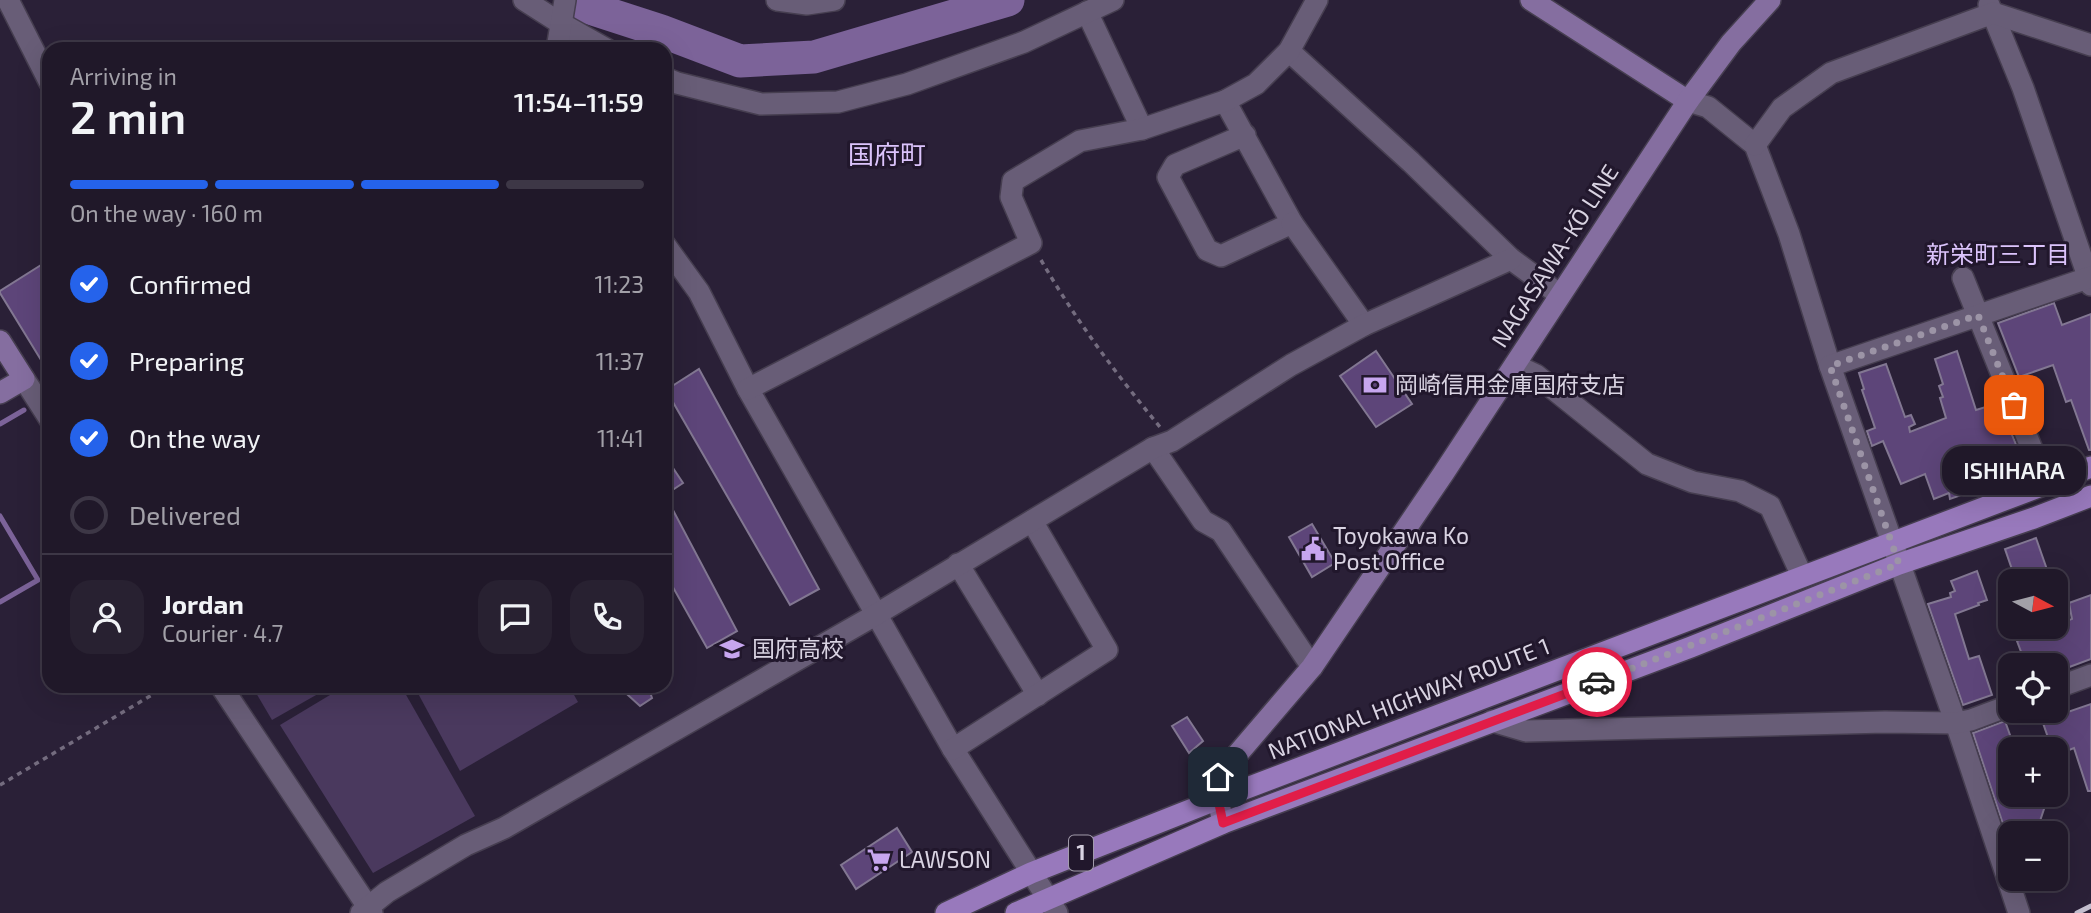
<!DOCTYPE html>
<meta charset="utf-8">
<style>
:root{--surface:#201829;--page:#282131;--text:#f1f3f6;--muted:#a2a0a8;--line:#3d3746;--accent:#2563eb}
body{margin:0;font-family:"Exo 2","Noto Sans JP",sans-serif;background:var(--page);color:var(--text);height:100vh;display:flex;flex-direction:column;font-size:26px;white-space:nowrap}
*{box-sizing:border-box;margin:0}
p{font-size:23px;color:var(--muted)}
.icon{flex:none;width:38px;height:38px;fill:none;stroke:currentColor;stroke-width:2;stroke-linecap:round;stroke-linejoin:round}
.map{position:relative;flex:1;overflow:hidden}
.details{position:absolute;left:42px;top:42px;width:630px;height:651px;display:flex;flex-direction:column;background:var(--surface);border-radius:21px;box-shadow:0 7px 28px #0002,0 0 0 2px var(--line)}
.details>*{flex:none}
.needle{width:46px;rotate:97deg}
.controls{position:absolute;left:1998px;top:569px;display:grid;gap:14px}
.controls a{display:grid;place-items:center;width:70px;height:70px;border-radius:14px;background:var(--surface);box-shadow:0 7px 28px #0002,0 0 0 2px var(--line);font-size:35px}
.pin{position:absolute;display:grid;place-items:center;width:60px;height:60px;color:#fff;margin:-30px;border-radius:14px;box-shadow:0 4px 10px #0006}
.courier{position:absolute;display:grid;place-items:center;width:70px;height:70px;margin:-35px;border:5px solid #e11d48;border-radius:50%;background:#fff;color:#222;box-shadow:0 2px 9px #0007}
.bubble{position:absolute;height:49px;border-radius:21px;background:var(--surface);box-shadow:0 7px 28px #0002,0 0 0 2px var(--line);font-size:23px;font-weight:600;line-height:49px;text-align:center}
.headline em{font-style:normal;font-weight:600}
.headline div{display:flex;flex-direction:column-reverse}
.headline{display:flex;align-items:center;justify-content:space-between;height:119px;padding:0 28px}
h1{font-size:46px;font-weight:600;line-height:52px}
.bar{display:grid;grid-template-columns:repeat(4,1fr);gap:10px 7px;align-content:center;height:84px;padding:0 28px}
.bar i{height:9px;border-radius:5px;background:var(--line)}
.bar .current{background:var(--accent)}
.bar p{grid-column:span 4}
.line{display:flex;align-items:center;gap:18px;padding:0 28px;border-top:2px solid var(--line)}
.line div{flex:1}
.round{display:grid;place-items:center;flex:none;width:74px;height:74px;border-radius:21px;background:var(--page)}
ol{padding:0 28px;list-style:none}
li{display:flex;align-items:center;gap:21px;height:77px}
li p{margin-inline-start:auto}
li .icon{padding:7px;border-radius:50%;background:var(--accent);color:#fff;stroke-width:4}
li:last-child{color:var(--muted)}
li i{width:38px;height:38px;border:4px solid var(--line);border-radius:50%}
.map>svg:first-child{display:block}
</style>
<div class="map">
<svg width="2091" height="913" viewBox="0 0 2091 913">
<rect width="100%" height="100%" fill="#2a2037"/>
<g fill="#4a395e">
<polygon points="252,686 332,686 272,720"/>
<polygon points="345,686 401,686 475,816 373,873 280,725"/>
<polygon points="414,686 569,686 578,702 460,771"/>
</g>
<g fill="none" stroke-linecap="round" stroke-linejoin="round">
<g stroke="#7c6399" stroke-width="5">
<polyline points="0,424 24,410"/>
<polyline points="0,516 38,580 0,602"/>
</g>
<polyline stroke="#7c6399" stroke-width="33" points="576,0 587,7 661,31 740,61 814,57 1008,0"/>
</g>
<g fill="#5d4579" stroke="#827792" stroke-width="2">
<polygon points="49,260 49,373 0,293 0,291"/>
<polygon points="2054,303 2062,325 2091,314 2091,450 2089,450 2071,400 2066,402 2053,365 2019,377 1998,323"/>
<polygon points="1376,351 1412,404 1376,427 1340,376"/>
<polygon points="1957,351 1976,410 1999,403 2024,464 1970,482 1973,491 1950,499 1949,493 1934,499 1925,474 1901,484 1883,441 1872,446 1867,431 1875,428 1862,390 1864,389 1859,373 1886,364 1905,417 1911,415 1915,424 1909,427 1910,432 1946,418 1940,398 1943,397 1939,386 1943,384 1935,359"/>
<polygon points="699,369 819,589 790,605 666,390"/>
<polygon points="665,456 683,483 665,495 737,631 707,648 665,573"/>
<polygon points="1312,524 1335,563 1312,577 1289,537"/>
<polygon points="2036,538 2051,581 2016,581 2005,549"/>
<polygon points="1977,571 1987,600 1978,603 1979,605 1955,614 1969,659 1979,656 1992,695 1963,705 1928,604 1951,597 1950,593 1955,591 1951,581"/>
<polygon points="2091,595 2091,659 2056,672 2056,665 2026,665 2017,641 2072,619 2069,603"/>
<polygon points="618,686 648,686 652,698 640,706"/>
<polygon points="2091,704 2091,791 2088,791 2074,748 2056,755 2056,749 2052,749 2043,723 2056,718 2053,711 2067,706 2068,712"/>
<polygon points="1187,717 1203,741 1189,753 1172,726"/>
<polygon points="2005,721 2015,749 2011,749 2011,799 2021,794 2041,794 2045,806 2036,833 2006,833 1973,733"/>
<polygon points="897,828 912,852 856,889 841,865"/>
</g>
<g fill="none" stroke-linecap="round" stroke-linejoin="round">
<g stroke="#463e50" stroke-width="24">
<g id="minor">
<polyline points="8,0 49,81"/>
<polyline points="524,0 560,23 606,49"/>
<polyline points="777,0 807,4 834,0"/>
<polyline points="1989,5 2023,88 2091,285"/>
<polyline points="1087,12 1142,129"/>
<polyline points="557,49 565,0"/>
<polyline points="1289,51 1411,162 1511,259 1560,295"/>
<polyline points="665,78 677,83 761,104 838,102 907,84 1024,42 1113,0"/>
<polyline points="1225,101 1292,223 1221,256 1207,250 1168,177 1175,165 1245,135"/>
<polyline points="1688,101 1708,107 1755,145 1789,234 1830,366 1960,735 2019,913"/>
<polyline points="1755,145 1782,108 1831,73 1993,13 2091,45"/>
<polyline points="1292,223 1364,325"/>
<polyline points="665,245 699,292 748,389 953,749 1057,913"/>
<polyline points="1963,278 2046,484"/>
<polyline points="1515,365 1536,375 1647,464 1693,482 1740,491 1770,506 1802,576"/>
<polyline points="1830,366 2091,277"/>
<polyline points="24,379 49,418"/>
<polyline points="748,389 1031,243 1011,197 1013,181 1080,141 1142,129 1225,101 1256,84 1289,51 1317,0"/>
<polyline points="1153,448 1203,521 1221,531 1312,667"/>
<polyline points="958,564 1038,695"/>
<polyline points="221,686 372,913"/>
<polyline points="2056,688 2091,675"/>
<polyline points="1492,721 1526,731 1885,722 1956,723 1971,720 2011,705"/>
<polyline points="953,749 1107,650 1032,521"/>
<polyline points="361,913 387,892 466,845 504,828 877,614 1153,448 1172,441 1291,365 1364,325 1511,259"/>
</g>
</g>
<g stroke="#463e50" stroke-width="24">
<g id="major">
<polyline points="1531,0 1688,101"/>
<polyline points="0,341 24,379 0,393"/>
<polyline points="1223,823 1218,799 1218,777 1312,667 1443,474 1688,101 1731,43 1770,0"/>
</g>
</g>
<g stroke="#463e50" stroke-width="24">
<g id="highway">
<polyline points="946,913 1031,873 1218,799 2091,467"/>
<polyline points="1016,913 1223,823 1691,647 1899,564 2034,518 2091,496"/>
</g>
</g>
<g stroke="#746c7f" stroke-width="3.5" stroke-dasharray="5 5" stroke-linecap="butt">
<path d="M1041 260C1075 319 1116 374 1160 427"/>
<polyline points="0,785 167,686"/>
</g>
<use href="#minor" stroke="#685d77" stroke-width="21"/>
<use href="#major" stroke="#856ea0" stroke-width="21"/>
<use href="#highway" stroke="#9879bc" stroke-width="21"/>
<polyline stroke="#c4bece" stroke-width="5" points="2077,913 2091,906"/>
</g>
<g fill="none" stroke-linecap="round" stroke-linejoin="round">
<polyline stroke="#9c94a6" stroke-width="7" stroke-dasharray="0 12.6" points="1597,682 1899,564 1830,366 1978,315 2014,405"/>
<polyline stroke="#e11d48" stroke-width="9" points="1218,777 1218,799 1223,823 1597,682"/>
</g>
<defs>
<g id="bank-bare" transform="scale(1.89)"><path d="M-6-4H6V4H-6ZM0-2.3a2.3 2.3 0 1 0 0 4.6a2.3 2.3 0 1 0 0-4.6Z" fill="#c7a6ef" stroke="#21172c" stroke-width="2.5" paint-order="stroke"/></g>
<g id="civic-bare" transform="scale(1.89)"><path d="M-.6-6.5H3V-4.5H.6V-3L4-1V1h2V6H-6V1h2V-1L-.6-3ZM-1.2 2.5V6h2.4V2.5Z" fill="#c7a6ef" stroke="#21172c" stroke-width="2.5" paint-order="stroke"/></g>
<g id="school-bare" transform="scale(1.89)"><path d="M0-5L7-2L0 1L-7-2ZM-4 1L0 2.5L4 1V4Q0 6-4 4Z" fill="#c7a6ef" stroke="#21172c" stroke-width="2.5" paint-order="stroke"/></g>
<g id="supermarket-bare" transform="scale(1.89)"><path d="M-6-5.5h2.5l.6 2H6L4.5 2H-2.5L-4.4-4H-6ZM-1.5 3.2a1.3 1.3 0 1 0 .1 0ZM3 3.2a1.3 1.3 0 1 0 .1 0Z" fill="#c7a6ef" stroke="#21172c" stroke-width="2.5" paint-order="stroke"/></g>
</defs>
<g fill-rule="evenodd">
<use href="#bank-bare" x="1375" y="385"/>
<use href="#civic-bare" x="1313" y="549"/>
<use href="#school-bare" x="732" y="649"/>
<use href="#supermarket-bare" x="879" y="860"/>
</g>
<g text-anchor="middle" stroke-width="6" stroke-linejoin="round" paint-order="stroke">
<rect fill="#21172c" stroke="#a29bab" stroke-width="2" x="1069" y="835.5" width="24" height="35" rx="5"/>
<g font-size="21" font-weight="bold" fill="#d9d3e2">
<text x="1081" y="860">1</text>
</g>
<g font-size="23" fill="#d9d3e2" stroke="#21172c">
<text transform="translate(1555 256) rotate(-57)" y="8">NAGASAWA-KŌ LINE</text>
<text transform="translate(1409 699) rotate(-21)" y="8">NATIONAL HIGHWAY ROUTE 1</text>
</g>
<g font-size="23" fill="#d9d3e2" stroke="#21172c" text-anchor="start">
<text x="1395" y="393">岡崎信用金庫国府支店</text>
<text x="1333" y="544">Toyokawa Ko<tspan x="1333" dy="26">Post Office</tspan></text>
<text x="752" y="657">国府高校</text>
<text x="899" y="868">LAWSON</text>
</g>
<g font-size="24" fill="#dbc3fb" stroke="#21172c">
<text x="1998" y="263">新栄町三丁目</text>
</g>
<g font-size="26" fill="#dbc3fb" stroke="#21172c">
<text x="887" y="164">国府町</text>
</g>
</g>
</svg>
<div class="controls">
<a><svg class="needle" viewBox="-14 -14 28 28"><path d="M0-13l5 13h-10z" fill="#e53935"/><path d="M0 13l5-13h-10z" fill="#a2a0a8"/></svg></a>
<a><svg class="icon" aria-label="locate" viewBox="0 0 24 24"><circle cx="12" cy="12" r="6"/><path d="M12 2v4M12 18v4M2 12h4M18 12h4"/></svg></a>
<a>+</a>
<a>−</a>
</div>
<div class="pin" style="left:2014px;top:405px;background:#ea580c"><svg class="icon" aria-label="bag" viewBox="0 0 24 24"><path d="M5 8h14l-1 12H6zM9 8a3 3 0 0 1 6 0"/></svg></div>
<div class="pin" style="left:1218px;top:777px;background:#1f2937"><svg class="icon" aria-label="home" viewBox="0 0 24 24"><path d="M3 11l9-7 9 7M6 9v11h12V9"/></svg></div>
<div class="courier" style="left:1597px;top:682px"><svg class="icon" aria-label="car" viewBox="0 0 24 24"><path d="M5 17H2v-5l4-1 3-4h7l3 4 3 1v5h-3M9 17h6M6 11h13"/><circle cx="7" cy="17" r="2"/><circle cx="17" cy="17" r="2"/></svg></div>
<div class="bubble" style="left:1942px;top:446px;width:144px">ISHIHARA</div>
<section class="details">
<div class="headline"><div><h1>2 min</h1><p>Arriving in</p></div><em>11:54–11:59</em></div>
<div class="bar"><i class="current"></i><i class="current"></i><i class="current"></i><i></i><p>On the way · 160 m</p></div>
<ol>
<li><svg class="icon" aria-label="check" viewBox="0 0 24 24"><path d="M5 12l5 5 9-10"/></svg>Confirmed<p>11:23</p></li>
<li><svg class="icon" aria-label="check" viewBox="0 0 24 24"><path d="M5 12l5 5 9-10"/></svg>Preparing<p>11:37</p></li>
<li><svg class="icon" aria-label="check" viewBox="0 0 24 24"><path d="M5 12l5 5 9-10"/></svg>On the way<p>11:41</p></li>
<li><i></i>Delivered</li>
</ol>
<div class="line" style="height:126px"><a class="round"><svg class="icon" aria-label="person" viewBox="0 0 24 24"><circle cx="12" cy="8" r="4"/><path d="M4 21q1-7 8-7t8 7"/></svg></a><div><b>Jordan</b><p>Courier · 4.7</p></div><a class="round"><svg class="icon" aria-label="chat" viewBox="0 0 24 24"><path d="M4 5h16v11H9l-5 4z"/></svg></a><a class="round"><svg class="icon" aria-label="phone" viewBox="0 0 24 24"><path d="M5 4h4l2 5-3 2q2 4 5 5l2-3 5 2v4C11 20 4 13 5 4z"/></svg></a></div>
</section>
</div>
